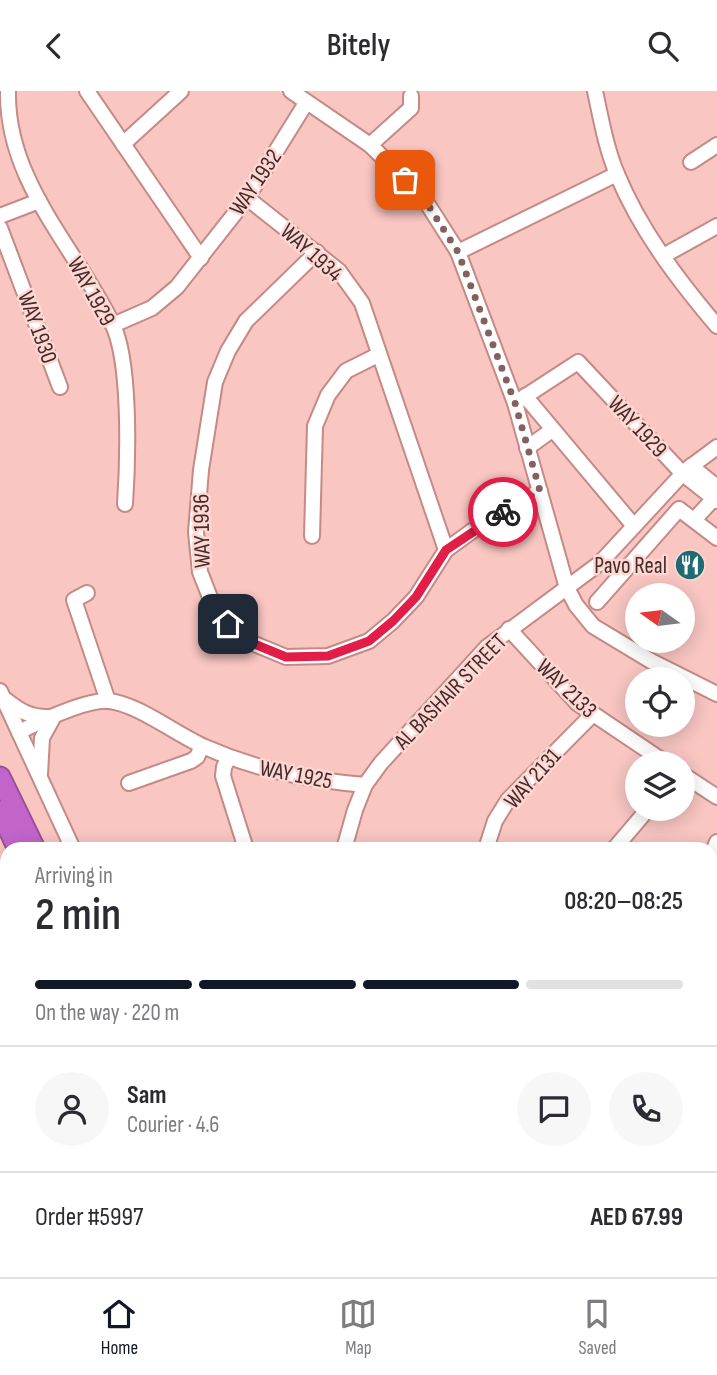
<!DOCTYPE html>
<meta charset="utf-8">
<style>
:root{--surface:#fff;--page:#f7f7f7;--text:#2b2b33;--muted:#7c7c81;--line:#e1e1e2;--accent:#111827}
body{margin:0;font-family:"Sofia Sans Condensed",sans-serif;background:var(--page);color:var(--text);height:100vh;display:flex;flex-direction:column;font-size:26px;white-space:nowrap}
*{box-sizing:border-box;margin:0}
p{font-size:23px;color:var(--muted)}
.icon{flex:none;width:38px;height:38px;fill:none;stroke:currentColor;stroke-width:2;stroke-linecap:round;stroke-linejoin:round}
.map{position:relative;flex:1;overflow:hidden}
.side{position:absolute;left:0px;top:751px;width:718px;height:436px;display:flex;flex-direction:column;background:var(--surface);border-radius:21px 21px 0 0;box-shadow:0 4px 18px #0003}
.side>*{flex:none}
.needle{width:46px;rotate:284deg}
.tools{position:absolute;left:625px;top:492px;display:grid;gap:14px}
.tools a{display:grid;place-items:center;width:70px;height:70px;border-radius:50%;background:var(--surface);box-shadow:0 4px 18px #0003;font-size:35px}
.pin{position:absolute;display:grid;place-items:center;width:60px;height:60px;color:#fff;margin:-30px;border-radius:14px;box-shadow:0 4px 10px #0006}
.courier{position:absolute;display:grid;place-items:center;width:70px;height:70px;margin:-35px;border:5px solid #e11d48;border-radius:50%;background:#fff;color:#222;box-shadow:0 2px 9px #0007}
.summary em{font-style:normal;font-weight:600}
.summary div{display:flex;flex-direction:column-reverse}
.summary{display:flex;align-items:center;justify-content:space-between;height:119px;padding:0 35px}
h1{font-size:46px;font-weight:600;line-height:52px}
.bar{display:grid;grid-template-columns:repeat(4,1fr);gap:10px 7px;align-content:center;height:84px;padding:0 35px}
.bar i{height:9px;border-radius:5px;background:var(--line)}
.bar .current{background:var(--accent)}
.bar p{grid-column:span 4}
.line{display:flex;align-items:center;gap:18px;padding:0 35px;border-top:2px solid var(--line)}
.line div{flex:1}
.round{display:grid;place-items:center;flex:none;width:74px;height:74px;border-radius:37px;background:var(--page)}
header{display:flex;justify-content:space-between;align-items:center;height:91px;padding:0 35px;background:var(--surface);font-size:32px;font-weight:600}
.menu{display:flex;justify-content:space-around;align-items:center;height:98px;border-top:2px solid var(--line);background:var(--surface);font-size:19px;color:var(--muted)}
.menu a{display:grid;justify-items:center;gap:4px}
.menu .current{color:var(--accent)}
.map>svg:first-child{display:block}
</style>
<header><svg class="icon" aria-label="back" viewBox="0 0 24 24"><path d="M15 5l-7 7 7 7"/></svg>Bitely<svg class="icon" aria-label="search" viewBox="0 0 24 24"><circle cx="10" cy="10" r="6"/><path d="M15 15l6 6"/></svg></header>
<div class="map">
<svg width="717" height="1186" viewBox="0 0 717 1186">
<rect width="100%" height="100%" fill="#f9c6c2"/>
<g fill="none" stroke-linecap="round" stroke-linejoin="round">
<g stroke="#c58a85" stroke-width="18">
<g id="minor">
<path d="M8 0C6 90 75 156 112 232 131 269 128 369 125 413"/>
<polyline points="87,0 201,167"/>
<polyline points="291,0 370,54 423,106 458,161 515,312 567,497 576,514 593,535 651,570 717,603"/>
<path d="M595 0C601 28 606 57 617 83 640 139 678 189 717 235"/>
<polyline points="123,53 181,0"/>
<polyline points="370,54 411,17 411,5"/>
<polyline points="691,71 717,54"/>
<polyline points="247,107 339,180 362,212 446,459"/>
<polyline points="0,125 39,110"/>
<polyline points="0,137 60,296"/>
<polyline points="317,161 246,230 228,260 215,291 201,379 196,441 200,481 215,519 240,547 286,566 328,565 369,550 393,530 416,506 446,459 472,440 540,400"/>
<polyline points="458,161 617,83"/>
<polyline points="663,165 717,135"/>
<polyline points="113,234 152,217 177,196 247,107 306,12"/>
<polyline points="525,305 634,435"/>
<polyline points="515,312 578,271 683,383 717,410"/>
<polyline points="527,357 552,339"/>
<polyline points="691,375 717,396"/>
<polyline points="694,429 717,404"/>
<polyline points="312,445 315,335 328,304 346,280 378,264"/>
<polyline points="87,502 74,509 108,610"/>
<polyline points="597,511 679,418 717,447"/>
<polyline points="509,538 577,612 666,672"/>
<polyline points="0,600 73,758"/>
<path d="M6 609C20 620 30 626 47 626"/>
<path d="M19 641C39 631 87 608 109 610 138 613 177 644 205 656 257 679 308 689 365 694"/>
<polyline points="229,666 224,676 223,685 246,758"/>
<polyline points="40,683 42,647 54,625"/>
<polyline points="682,683 717,706"/>
<polyline points="129,692 191,670 197,666 202,655"/>
<polyline points="344,758 355,719 365,694 381,672 487,556 600,472 686,379 717,356"/>
<polyline points="486,758 495,730 508,709 592,624"/>
<polyline points="614,758 648,718"/>
<polyline points="710,768 717,751"/>
<polyline points="710,873 717,872"/>
<polyline points="0,1023 7,1038"/>
<polyline points="73,1180 75,1186"/>
<polyline points="370,1180 372,1186"/>
<polyline points="538,1180 539,1186"/>
<polyline points="644,1180 644,1186"/>
<polyline points="278,1186 281,1180"/>
</g>
</g>
<g stroke="#965192" stroke-width="21">
<g id="major">
<polyline points="0,901 7,916"/>
<polyline points="0,940 7,955"/>
<polyline points="108,1180 112,1186"/>
<polyline points="128,1180 131,1186"/>
</g>
</g>
<g stroke="#965192" stroke-width="23">
<g id="highway">
<polyline points="0,686 35,758"/>
<polyline points="0,720 18,758"/>
<polyline points="0,784 7,799"/>
<polyline points="184,1180 187,1186"/>
<polyline points="215,1180 218,1186"/>
</g>
</g>
<use href="#minor" stroke="#fff" stroke-width="14"/>
<use href="#major" stroke="#daa3e0" stroke-width="18"/>
<use href="#highway" stroke="#c265cb" stroke-width="19"/>
</g>
<g fill="none" stroke-linecap="round" stroke-linejoin="round">
<polyline stroke="#83615f" stroke-width="7" stroke-dasharray="0 12.6" points="405,89 423,106 458,161 515,312 540,400 503,421"/>
<polyline stroke="#e11d48" stroke-width="9" points="228,533 240,547 286,566 328,565 369,550 393,530 416,506 446,459 503,421"/>
</g>
<defs>
<g id="restaurant-disc" transform="scale(1.575)"><circle r="9.5" fill="#206b72" stroke="#fed7d3"/><path d="M-5-6h1v4h1v-4h1v4h1v-4h1v5L-1.5 .5V6h-2V.5L-5-1ZM5-6V6H3V1.5H1.5Q1.5-4 5-6Z" fill="#fff"/></g>
</defs>
<g fill-rule="evenodd">
<use href="#restaurant-disc" x="690" y="474"/>
</g>
<g text-anchor="middle" stroke-width="5" stroke-linejoin="round" paint-order="stroke">
<g font-size="23" fill="#432b29" stroke="#fed7d3">
<text transform="translate(255 91) rotate(-56)" y="8">WAY 1932</text>
<text transform="translate(312 161) rotate(42)" y="8">WAY 1934</text>
<text transform="translate(92 200) rotate(61)" y="8">WAY 1929</text>
<text transform="translate(38 236) rotate(70)" y="8">WAY 1930</text>
<text transform="translate(638 335) rotate(47)" y="8">WAY 1929</text>
<text transform="translate(201 440) rotate(-91)" y="8">WAY 1936</text>
<text transform="translate(567 597) rotate(44)" y="8">WAY 2133</text>
<text transform="translate(450 600) rotate(-46)" y="8">AL BASHAIR STREET</text>
<text transform="translate(296 683) rotate(11)" y="8">WAY 1925</text>
<text transform="translate(532 687) rotate(-48)" y="8">WAY 2131</text>
</g>
<g font-size="23" fill="#432b29" stroke="#fed7d3" text-anchor="end">
<text x="667" y="482">Pavo Real</text>
</g>
</g>
</svg>
<div class="tools">
<a><svg class="needle" viewBox="-14 -14 28 28"><path d="M0-13l5 13h-10z" fill="#e53935"/><path d="M0 13l5-13h-10z" fill="#7c7c81"/></svg></a>
<a><svg class="icon" aria-label="locate" viewBox="0 0 24 24"><circle cx="12" cy="12" r="6"/><path d="M12 2v4M12 18v4M2 12h4M18 12h4"/></svg></a>
<a><svg class="icon" aria-label="layers" viewBox="0 0 24 24"><path d="M12 4l9 5-9 5-9-5zM3 14l9 5 9-5"/></svg></a>
</div>
<div class="pin" style="left:405px;top:89px;background:#ea580c"><svg class="icon" aria-label="bag" viewBox="0 0 24 24"><path d="M5 8h14l-1 12H6zM9 8a3 3 0 0 1 6 0"/></svg></div>
<div class="pin" style="left:228px;top:533px;background:#1f2937"><svg class="icon" aria-label="home" viewBox="0 0 24 24"><path d="M3 11l9-7 9 7M6 9v11h12V9"/></svg></div>
<div class="courier" style="left:503px;top:421px"><svg class="icon" aria-label="bike" viewBox="0 0 24 24"><circle cx="6" cy="16" r="4"/><circle cx="18" cy="16" r="4"/><path d="M6 16l4-8h5l3 8M10 8l3 8H6M13 5h3"/></svg></div>
<section class="side">
<div class="summary"><div><h1>2 min</h1><p>Arriving in</p></div><em>08:20–08:25</em></div>
<div class="bar"><i class="current"></i><i class="current"></i><i class="current"></i><i></i><p>On the way · 220 m</p></div>
<div class="line" style="height:126px"><a class="round"><svg class="icon" aria-label="person" viewBox="0 0 24 24"><circle cx="12" cy="8" r="4"/><path d="M4 21q1-7 8-7t8 7"/></svg></a><div><b>Sam</b><p>Courier · 4.6</p></div><a class="round"><svg class="icon" aria-label="chat" viewBox="0 0 24 24"><path d="M4 5h16v11H9l-5 4z"/></svg></a><a class="round"><svg class="icon" aria-label="phone" viewBox="0 0 24 24"><path d="M5 4h4l2 5-3 2q2 4 5 5l2-3 5 2v4C11 20 4 13 5 4z"/></svg></a></div>
<div class="line" style="height:91px"><div>Order #5997</div><b>AED 67.99</b></div>
</section>
</div>
<nav class="menu">
<a class="current"><svg class="icon" aria-label="home" viewBox="0 0 24 24"><path d="M3 11l9-7 9 7M6 9v11h12V9"/></svg>Home</a>
<a><svg class="icon" aria-label="map" viewBox="0 0 24 24"><path d="M3 6l6-2 6 2 6-2v14l-6 2-6-2-6 2zM9 4v14M15 6v14"/></svg>Map</a>
<a><svg class="icon" aria-label="saved" viewBox="0 0 24 24"><path d="M7 4h10v16l-5-4-5 4z"/></svg>Saved</a>
</nav>
